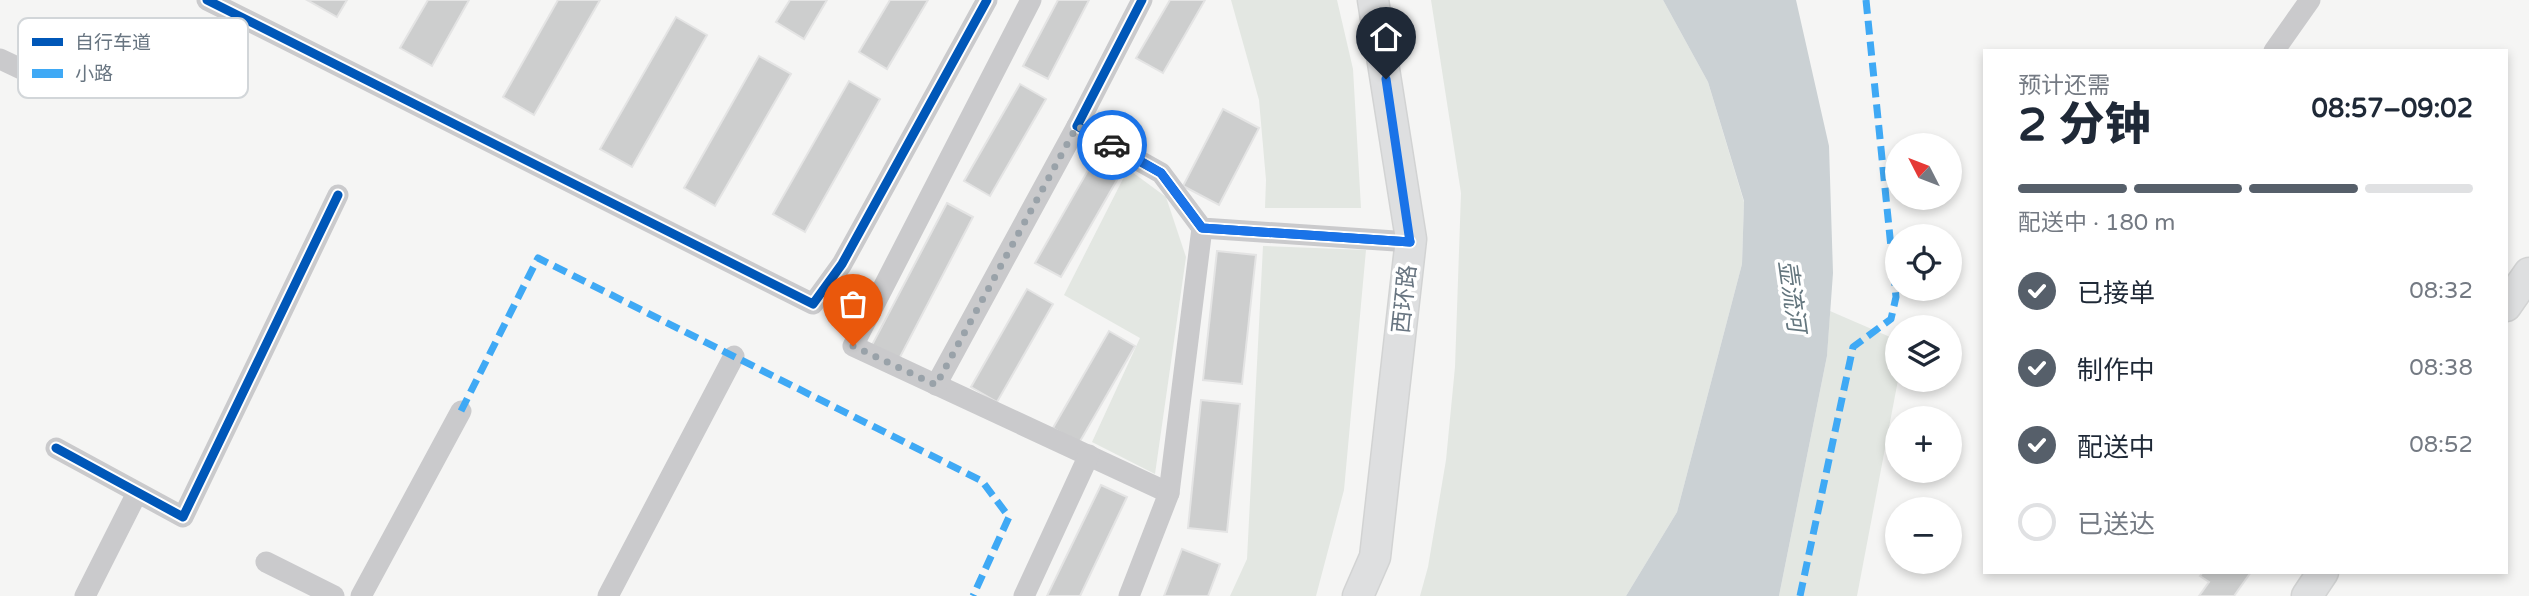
<!DOCTYPE html>
<html lang="zh">
<meta charset="utf-8">
<style>
:root{--surface:#fff;--page:#f6f6f7;--text:#1f2937;--muted:#747a83;--line:#e0e1e3;--accent:#565f6a}
body{margin:0;font-family:"Varela Round","Noto Sans SC",sans-serif;background:var(--page);color:var(--text);height:100vh;display:flex;flex-direction:column;font-size:26px;white-space:nowrap}
*{box-sizing:border-box;margin:0}
p{font-size:23px;color:var(--muted)}
.icon{flex:none;width:38px;height:38px;fill:none;stroke:currentColor;stroke-width:2;stroke-linecap:round;stroke-linejoin:round}
.map{position:relative;flex:1;overflow:hidden}
.drawer{position:absolute;left:1983px;top:49px;width:525px;height:525px;display:flex;flex-direction:column;background:var(--surface);border-radius:0px;box-shadow:0 4px 10px #0003}
.drawer>*{flex:none}
.needle{width:46px;rotate:312deg}
.buttons{position:absolute;left:1885px;top:133px;display:grid;gap:14px}
.buttons a{display:grid;place-items:center;width:77px;height:77px;border-radius:50%;background:var(--surface);box-shadow:0 4px 10px #0003;font-size:35px}
.pin{position:absolute;display:grid;place-items:center;width:60px;height:60px;color:#fff;margin:-72px -30px;border-radius:50% 50% 50% 0;rotate:-45deg;box-shadow:0 0 7px #0007}
.pin .icon{rotate:45deg}
.courier{position:absolute;display:grid;place-items:center;width:70px;height:70px;margin:-35px;border:5px solid #1a73e8;border-radius:50%;background:#fff;color:#222;box-shadow:0 2px 9px #0007}
.head em{font-style:normal;font-weight:800}
.head div{display:flex;flex-direction:column-reverse}
.head{display:flex;align-items:center;justify-content:space-between;height:119px;padding:0 35px}
h1{font-size:46px;font-weight:800;line-height:52px}
.bar{display:grid;grid-template-columns:repeat(4,1fr);gap:10px 7px;align-content:center;height:84px;padding:0 35px}
.bar i{height:9px;border-radius:5px;background:var(--line)}
.bar .selected{background:var(--accent)}
.bar p{grid-column:span 4}
ol{padding:0 35px;list-style:none}
li{display:flex;align-items:center;gap:21px;height:77px}
li p{margin-inline-start:auto}
li .icon{padding:7px;border-radius:50%;background:var(--accent);color:#fff;stroke-width:4}
li:last-child{color:var(--muted)}
li i{width:38px;height:38px;border:4px solid var(--line);border-radius:50%}
.map>svg:first-child{display:block}
</style>
<div class="map">
<svg width="2529" height="596" viewBox="0 0 2529 596">
<rect width="100%" height="100%" fill="#f5f5f4"/>
<g fill="#e3e7e2">
<polygon points="1231,0 1337,0 1353,69 1361,208 1265,208 1266,180 1259,100"/>
<polygon points="1431,0 1663,0 1708,82 1744,202 1742,264 1677,512 1626,596 1420,596 1428,567 1446,460 1455,367 1461,193"/>
<polygon points="1128,169 1166,197 1186,257 1155,474 1092,442 1140,338 1064,295"/>
<polygon points="1263,246 1366,250 1344,490 1316,596 1230,596 1247,559"/>
<polygon points="1830,311 1897,340 1898,380 1857,596 1779,596 1827,356"/>
</g>
<polygon fill="#cbd1d4" points="1663,0 1796,0 1829,146 1833,273 1827,356 1779,596 1626,596 1677,512 1742,264 1744,201 1708,82"/>
<g fill="#cdcece" stroke="#e4e4e4" stroke-width="2">
<polygon points="307,0 347,0 337,17"/>
<polygon points="428,0 469,0 432,66 400,48"/>
<polygon points="558,0 600,0 534,115 503,97"/>
<polygon points="790,0 827,0 804,39 776,22"/>
<polygon points="890,0 928,0 887,69 859,52"/>
<polygon points="1058,0 1089,0 1048,79 1023,66"/>
<polygon points="1170,0 1205,0 1163,73 1136,58"/>
<polygon points="676,17 707,35 632,167 600,149"/>
<polygon points="759,56 791,74 715,206 684,188"/>
<polygon points="849,81 880,99 805,232 773,214"/>
<polygon points="1020,84 1046,99 990,196 964,181"/>
<polygon points="1223,109 1259,128 1219,205 1183,186"/>
<polygon points="1091,165 1117,180 1061,277 1035,263"/>
<polygon points="947,203 973,217 899,359 872,345"/>
<polygon points="1217,251 1256,255 1242,384 1203,380"/>
<polygon points="1027,289 1053,304 997,402 971,387"/>
<polygon points="1109,331 1135,346 1079,443 1053,428"/>
<polygon points="1201,400 1240,404 1227,532 1188,528"/>
<polygon points="1101,485 1127,497 1080,596 1047,596"/>
<polygon points="1182,549 1220,564 1208,596 1164,596"/>
<polygon points="2203,572 2251,572 2234,596 2199,596 2209,582 2200,576"/>
</g>
<g fill="none" stroke-linecap="round" stroke-linejoin="round">
<g stroke="#d2d3d3" stroke-width="33">
<g id="secondary">
<polyline points="2506,306 2529,273"/>
<polyline points="1358,596 1375,557 1411,239 1373,0"/>
<polyline points="2307,596 2323,572"/>
</g>
</g>
<g stroke="#cacacc" stroke-width="21">
<polyline points="207,0 813,304 842,264 987,0"/>
<polyline points="1031,0 853,346 1169,493"/>
<polyline points="1142,0 1077,126 1161,173 1202,228 1410,242"/>
<polyline points="2274,51 2310,0"/>
<polyline points="0,59 53,84"/>
<polyline points="936,385 1077,126"/>
<polyline points="56,448 183,517 338,195"/>
<polyline points="266,562 334,596"/>
<polyline points="85,596 137,493"/>
<polyline points="361,596 461,411"/>
<polyline points="608,596 734,356"/>
<polyline points="1024,596 1089,455"/>
<polyline points="1129,596 1169,493 1202,228"/>
</g>
<use href="#secondary" stroke="#dedfe0" stroke-width="30"/>
<g stroke="#3fa9f5" stroke-width="7" stroke-dasharray="14 7" stroke-linecap="butt">
<polyline points="461,411 538,258 982,481 1009,517 973,596"/>
<polyline points="1800,596 1853,347 1891,319 1896,297 1866,0"/>
</g>
<g stroke="#fff" stroke-width="13">
<g id="cycleway">
<polyline points="207,0 813,304 842,264 987,0"/>
<polyline points="1142,0 1077,126 1161,173 1202,228 1410,242"/>
<polyline points="56,448 183,517 338,195"/>
</g>
</g>
<use href="#cycleway" stroke="#0057b8" stroke-width="9"/>
</g>
<g fill="none" stroke-linecap="round" stroke-linejoin="round">
<polyline stroke="#99a2a9" stroke-width="7" stroke-dasharray="0 12.6" points="853,346 936,385 1077,126 1112,145"/>
<polyline stroke="#1a73e8" stroke-width="9" points="1112,145 1161,173 1202,228 1410,242 1386,79"/>
</g>
<g text-anchor="middle" stroke-width="7" stroke-linejoin="round" paint-order="stroke">
<g font-size="23" fill="#687581" stroke="#fff">
<text transform="translate(1404 299) rotate(-84)" y="8">西环路</text>
</g>
<g font-size="24" font-style="italic" fill="#64767e" stroke="#fff">
<text transform="translate(1792 296) rotate(82)" y="8">壶流河</text>
</g>
</g>
<rect x="18" y="18" width="230" height="80" rx="10" fill="#fff" stroke="#d2d6d9" stroke-width="2"/>
<rect x="32" y="38" width="31" height="8" fill="#0057b8"/>
<rect x="32" y="69" width="31" height="9" fill="#3fa9f5"/>
<g font-size="19" fill="#687581">
<text x="75" y="49">自行车道</text>
<text x="75" y="80">小路</text>
</g>
</svg>
<div class="buttons">
<a><svg class="needle" viewBox="-14 -14 28 28"><path d="M0-13l5 13h-10z" fill="#e53935"/><path d="M0 13l5-13h-10z" fill="#747a83"/></svg></a>
<a><svg class="icon" aria-label="locate" viewBox="0 0 24 24"><circle cx="12" cy="12" r="6"/><path d="M12 2v4M12 18v4M2 12h4M18 12h4"/></svg></a>
<a><svg class="icon" aria-label="layers" viewBox="0 0 24 24"><path d="M12 4l9 5-9 5-9-5zM3 14l9 5 9-5"/></svg></a>
<a>+</a>
<a>−</a>
</div>
<div class="pin" style="left:853px;top:346px;background:#ea580c"><svg class="icon" aria-label="bag" viewBox="0 0 24 24"><path d="M5 8h14l-1 12H6zM9 8a3 3 0 0 1 6 0"/></svg></div>
<div class="pin" style="left:1386px;top:79px;background:#1f2937"><svg class="icon" aria-label="home" viewBox="0 0 24 24"><path d="M3 11l9-7 9 7M6 9v11h12V9"/></svg></div>
<div class="courier" style="left:1112px;top:145px"><svg class="icon" aria-label="car" viewBox="0 0 24 24"><path d="M5 17H2v-5l4-1 3-4h7l3 4 3 1v5h-3M9 17h6M6 11h13"/><circle cx="7" cy="17" r="2"/><circle cx="17" cy="17" r="2"/></svg></div>
<section class="drawer">
<div class="head"><div><h1>2 分钟</h1><p>预计还需</p></div><em>08:57–09:02</em></div>
<div class="bar"><i class="selected"></i><i class="selected"></i><i class="selected"></i><i></i><p>配送中 · 180 m</p></div>
<ol>
<li><svg class="icon" aria-label="check" viewBox="0 0 24 24"><path d="M5 12l5 5 9-10"/></svg>已接单<p>08:32</p></li>
<li><svg class="icon" aria-label="check" viewBox="0 0 24 24"><path d="M5 12l5 5 9-10"/></svg>制作中<p>08:38</p></li>
<li><svg class="icon" aria-label="check" viewBox="0 0 24 24"><path d="M5 12l5 5 9-10"/></svg>配送中<p>08:52</p></li>
<li><i></i>已送达</li>
</ol>
</section>
</div>
